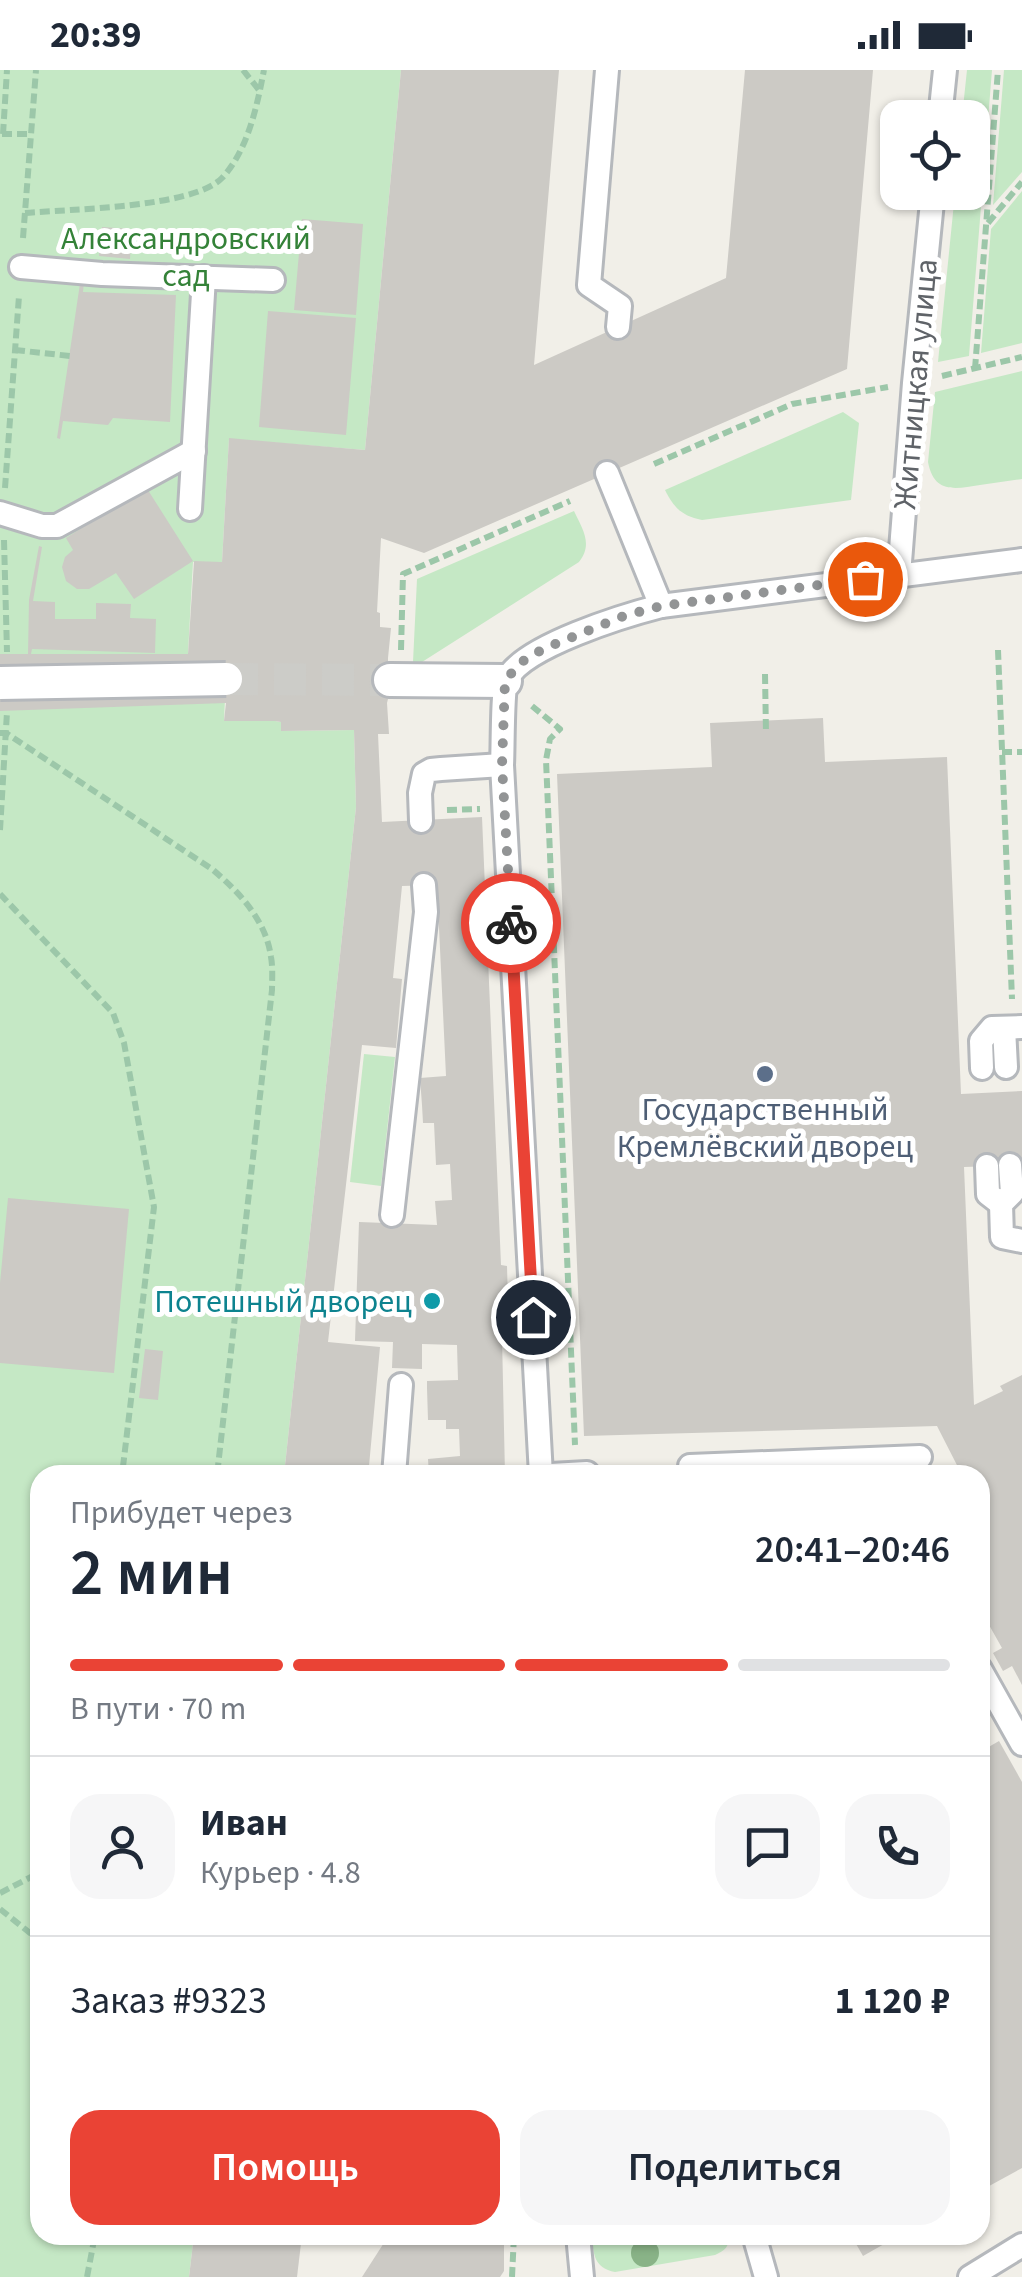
<!DOCTYPE html>
<html lang="ru">
<meta charset="utf-8">
<style>
:root{--surface:#fff;--page:#f6f6f7;--text:#1f2937;--muted:#747a83;--line:#e0e1e3;--accent:#ea4335}
body{margin:0;font-family:"Source Sans 3",sans-serif;background:var(--page);color:var(--text);height:100vh;display:flex;flex-direction:column;font-size:38px;white-space:nowrap}
*{box-sizing:border-box;margin:0}
p{font-size:32px;color:var(--muted)}
.icon{flex:none;width:55px;height:55px;fill:none;stroke:currentColor;stroke-width:2;stroke-linecap:round;stroke-linejoin:round}
.map{position:relative;flex:1;overflow:hidden}
.sheet{position:absolute;left:30px;top:1395px;width:960px;height:780px;display:flex;flex-direction:column;background:var(--surface);border-radius:30px;box-shadow:0 2px 8px #0004}
.sheet>*{flex:none}
.fabs{position:absolute;left:880px;top:30px;display:grid;gap:20px}
.fabs a{display:grid;place-items:center;width:110px;height:110px;border-radius:20px;background:var(--surface);box-shadow:0 2px 8px #0004;font-size:50px}
.pin{position:absolute;display:grid;place-items:center;width:85px;height:85px;color:#fff;margin:-42px;border:5px solid #fff;border-radius:50%;box-shadow:0 2px 10px #0007}
.courier{position:absolute;display:grid;place-items:center;width:100px;height:100px;margin:-50px;border:8px solid #ea4335;border-radius:50%;background:#fff;color:#222;box-shadow:0 2px 12px #0007}
.summary em{font-style:normal;font-weight:600}
.summary div{display:flex;flex-direction:column-reverse}
.summary{display:flex;align-items:center;justify-content:space-between;height:170px;padding:0 40px}
h1{font-size:65px;font-weight:600;line-height:75px}
.bar{display:grid;grid-template-columns:repeat(4,1fr);gap:15px 10px;align-content:center;height:120px;padding:0 40px}
.bar i{height:12px;border-radius:8px;background:var(--line)}
.bar .active{background:var(--accent)}
.bar p{grid-column:span 4}
.line{display:flex;align-items:center;gap:25px;padding:0 40px;border-top:2px solid var(--line)}
.line div{flex:1}
.round{display:grid;place-items:center;flex:none;width:105px;height:105px;border-radius:30px;background:var(--page)}
.button{display:flex;gap:20px;margin-top:auto;padding:20px 40px}
.button a{flex:1;height:115px;border-radius:30px;background:var(--accent);color:#fff;font-size:40px;font-weight:600;line-height:115px;text-align:center}
.button a+a{background:var(--page);color:var(--text)}
.status{display:flex;justify-content:space-between;align-items:center;height:70px;padding:0 50px;background:var(--surface);direction:ltr}
.status svg{height:28px;fill:currentColor}
.map>svg:first-child{display:block}
</style>
<div class="status"><b>20:39</b><svg viewBox="0 0 49 12"><path d="M0 12V9h3v3zM5 12V6h3v6zM10 12V3h3v9zM15 12V0h3v12zM26 1h20v11H26zM47 4h2v5h-2z"/></svg></div>
<div class="map">
<svg width="1022" height="2207" viewBox="0 0 1022 2207">
<rect width="100%" height="100%" fill="#f1efe8"/>
<g fill="#c5e8c5">
<polygon points="0,0 401,0 365,380 229,369 222,492 193,492 188,583 227,584 224,651 275,651 281,652 281,661 354,660 356,737 284,1405 40,1405 40,2165 194,2165 189,2207 0,2207"/>
<polygon points="967,0 992,0 969,286 938,292 955,123 972,122 972,48 962,47"/>
<polygon points="1004,0 1022,0 1022,102 993,135"/>
<polygon points="1022,121 1022,273 981,283 991,159"/>
<path d="M1022 301V409C1008 411 994 413 980 415 955 419 934 424 928 392L935 322Z"/>
<path d="M843 342 859 353 851 430 702 450C682 446 674 438 665 420Z"/>
<path d="M574 441C583 460 593 474 579 492L422 592H413L417 509Z"/>
<polygon points="364,984 395,987 381,1116 350,1112"/>
<path d="M592 2165H728C730 2177 725 2180 715 2185L615 2202C594 2198 593 2184 592 2165Z"/>
</g>
<g fill="#cccac5">
<polygon points="401,0 559,0 534,295 726,208 745,0 873,0 847,299 424,483 381,468 377,542 380,543 380,557 391,558 388,588 388,591 391,591 390,629 388,629 387,633 389,664 378,664 382,752 482,747 501,1195 507,1196 509,1267 502,1267 505,1405 429,1405 428,1389 460,1386 459,1359 446,1359 446,1350 428,1350 427,1318 427,1311 458,1310 457,1275 422,1274 422,1299 392,1298 393,1272 355,1271 359,1152 437,1155 435,1131 452,1130 450,1094 436,1095 434,1053 423,1053 422,1035 420,1008 446,1006 437,815 402,816 393,908 402,909 396,978 362,975 328,1272 380,1277 369,1396 366,1396 365,1405 284,1405 356,737 354,660 281,661 281,652 275,651 224,651 226,633 0,641 0,584 28,584 29,530 39,476 42,477 33,531 55,532 55,549 96,549 96,533 131,534 130,548 156,549 155,583 32,579 31,584 188,584 194,491 222,492 229,368 365,380"/>
<polygon points="302,149 363,154 356,245 294,240"/>
<polygon points="102,157 132,159 130,189 99,186"/>
<polygon points="82,200 85,201 83,222 176,225 170,352 113,348 108,355 63,351 60,369 57,368"/>
<polygon points="268,241 356,248 346,365 259,357"/>
<polygon points="146,417 193,491 134,529 116,503 89,519 77,519 66,511 62,497 65,487 73,480 66,468"/>
<polygon points="823,648 825,692 947,687 961,1024 1022,1021 1022,1095 964,1097 974,1335 1003,1321 1000,1316 1022,1305 1022,1615 1012,1596 1003,1601 993,1583 1002,1578 980,1539 980,1405 962,1405 937,1356 584,1366 557,704 712,697 710,653"/>
<polygon points="8,1128 129,1139 114,1303 0,1293 0,1213"/>
<polygon points="145,1279 163,1281 158,1330 139,1328"/>
<polygon points="999,1671 1022,1712 1022,2098 980,2121 980,1682"/>
<polygon points="194,2165 302,2165 297,2207 189,2207"/>
<polygon points="389,2165 504,2165 504,2201 500,2207 362,2207"/>
<polygon points="851,2165 900,2165 863,2186"/>
</g>
<g fill="none" stroke-linecap="round" stroke-linejoin="round">
<polyline stroke="#ccccc8" stroke-width="32" stroke-dasharray="32 16" stroke-linecap="butt" points="226,609 390,610"/>
<g stroke="#b5b8bc" stroke-width="28">
<g id="service">
<polyline points="607,0 589,215 620,236 618,257"/>
<polyline points="940,48 945,0"/>
<polyline points="21,197 102,204 273,210"/>
<polyline points="607,403 661,536"/>
<polyline points="190,439 204,207"/>
<polyline points="0,443 42,456 57,456 194,381"/>
<polyline points="899,505 914,313 933,122"/>
<polyline points="421,751 420,723 424,704 431,700 441,699 502,695"/>
<polyline points="1004,958 1006,997"/>
<polyline points="982,998 981,971 992,958 1022,957"/>
<polyline points="1010,1095 1012,1123 1001,1134 1002,1167 1022,1171"/>
<polyline points="987,1096 988,1124 1001,1134"/>
<polyline points="392,1145 426,842 424,815"/>
<polyline points="690,1396 920,1387"/>
<polyline points="394,1405 401,1315"/>
<path d="M541 1405 502 695C503 679 502 619 507 609 523 576 626 545 661 536L1022 490"/>
<polyline points="551,1405 587,1403"/>
<polyline points="980,1599 1022,1674"/>
<polyline points="578,2165 582,2207"/>
<polyline points="754,2165 766,2207"/>
<polyline points="970,2207 1022,2175"/>
</g>
</g>
<g stroke="#b5b8bc" stroke-width="38">
<polyline id="pedestrian" points="390,610 505,611"/>
</g>
<g stroke="#9cc7a9" stroke-width="6" stroke-dasharray="10 5" stroke-linecap="butt">
<polyline points="243,0 259,20"/>
<polyline points="2,64 31,64"/>
<polyline points="3,64 7,0"/>
<path d="M25 143C69 139 193 138 222 108 248 80 257 36 264 0"/>
<polyline points="988,153 1022,112"/>
<polyline points="23,168 36,0"/>
<polyline points="15,280 70,286"/>
<polyline points="975,299 998,0"/>
<polyline points="942,306 1022,287"/>
<polyline points="654,394 792,334 888,317"/>
<polyline points="5,418 19,226"/>
<polyline points="4,470 7,582"/>
<polyline points="401,580 403,504 570,431"/>
<polyline points="998,580 1012,929"/>
<polyline points="765,604 766,663"/>
<polyline points="532,636 560,659 550,669 546,690 575,1375"/>
<path d="M0 663H6L212 799C239 822 266 850 271 887 273 898 272 910 272 920L217 1405"/>
<polyline points="1002,682 1022,682"/>
<polyline points="447,740 480,739"/>
<polyline points="0,760 7,642"/>
<polyline points="0,824 113,943 124,973 154,1137 122,1405"/>
<polyline points="0,1823 35,1805 40,1795"/>
<polyline points="0,1839 40,1871"/>
<polyline points="87,2207 95,2165"/>
<polyline points="512,2207 514,2165"/>
</g>
<use href="#service" stroke="#fff" stroke-width="22"/>
<use href="#pedestrian" stroke="#fff" stroke-width="32"/>
<g stroke="#b5b8bc" stroke-width="38" stroke-linecap="butt">
<polyline id="pedestrian-bridge" points="0,613 226,609"/>
</g>
<use href="#pedestrian-bridge" stroke="#fff" stroke-width="32"/>
</g>
<circle fill="#89b387" cx="645" cy="2183" r="14"/>
<g fill="none" stroke-linecap="round" stroke-linejoin="round">
<polyline stroke="#929495" stroke-width="10" stroke-dasharray="0 18" points="511,853 502,695 505,611 520,593 543,579 624,546 661,536 865,509"/>
<polyline stroke="#ea4335" stroke-width="12" points="511,853 533,1247"/>
</g>
<circle fill="#5c6f8a" stroke="#fff" stroke-width="4" cx="765" cy="1004" r="10"/>
<circle fill="#0f9aa8" stroke="#fff" stroke-width="4" cx="432" cy="1231" r="10"/>
<g text-anchor="middle" stroke-width="10" stroke-linejoin="round" paint-order="stroke">
<g font-size="32" fill="#348238" stroke="#fff">
<text x="186" y="179">Александровский<tspan x="186" dy="37">сад</tspan></text>
</g>
<g font-size="32" fill="#5f6368" stroke="#fff">
<text transform="translate(915 314) rotate(-85)" y="11">Житницкая улица</text>
</g>
<g font-size="32" fill="#4e5e75" stroke="#fff">
<text x="765" y="1050">Государственный<tspan x="765" dy="37">Кремлёвский дворец</tspan></text>
</g>
<g font-size="32" fill="#0d838f" stroke="#fff" text-anchor="end">
<text x="412" y="1242">Потешный дворец</text>
</g>
</g>
</svg>
<div class="fabs">
<a><svg class="icon" aria-label="locate" viewBox="0 0 24 24"><circle cx="12" cy="12" r="6"/><path d="M12 2v4M12 18v4M2 12h4M18 12h4"/></svg></a>
</div>
<div class="pin" style="left:865px;top:509px;background:#ea580c"><svg class="icon" aria-label="bag" viewBox="0 0 24 24"><path d="M5 8h14l-1 12H6zM9 8a3 3 0 0 1 6 0"/></svg></div>
<div class="pin" style="left:533px;top:1247px;background:#1f2937"><svg class="icon" aria-label="home" viewBox="0 0 24 24"><path d="M3 11l9-7 9 7M6 9v11h12V9"/></svg></div>
<div class="courier" style="left:511px;top:853px"><svg class="icon" aria-label="bike" viewBox="0 0 24 24"><circle cx="6" cy="16" r="4"/><circle cx="18" cy="16" r="4"/><path d="M6 16l4-8h5l3 8M10 8l3 8H6M13 5h3"/></svg></div>
<section class="sheet">
<div class="summary"><div><h1>2 мин</h1><p>Прибудет через</p></div><em>20:41–20:46</em></div>
<div class="bar"><i class="active"></i><i class="active"></i><i class="active"></i><i></i><p>В пути · 70 m</p></div>
<div class="line" style="height:180px"><a class="round"><svg class="icon" aria-label="person" viewBox="0 0 24 24"><circle cx="12" cy="8" r="4"/><path d="M4 21q1-7 8-7t8 7"/></svg></a><div><b>Иван</b><p>Курьер · 4.8</p></div><a class="round"><svg class="icon" aria-label="chat" viewBox="0 0 24 24"><path d="M4 5h16v11H9l-5 4z"/></svg></a><a class="round"><svg class="icon" aria-label="phone" viewBox="0 0 24 24"><path d="M5 4h4l2 5-3 2q2 4 5 5l2-3 5 2v4C11 20 4 13 5 4z"/></svg></a></div>
<div class="line" style="height:130px"><div>Заказ #9323</div><b>1 120 ₽</b></div>
<div class="button"><a>Помощь</a><a>Поделиться</a></div>
</section>
</div>
